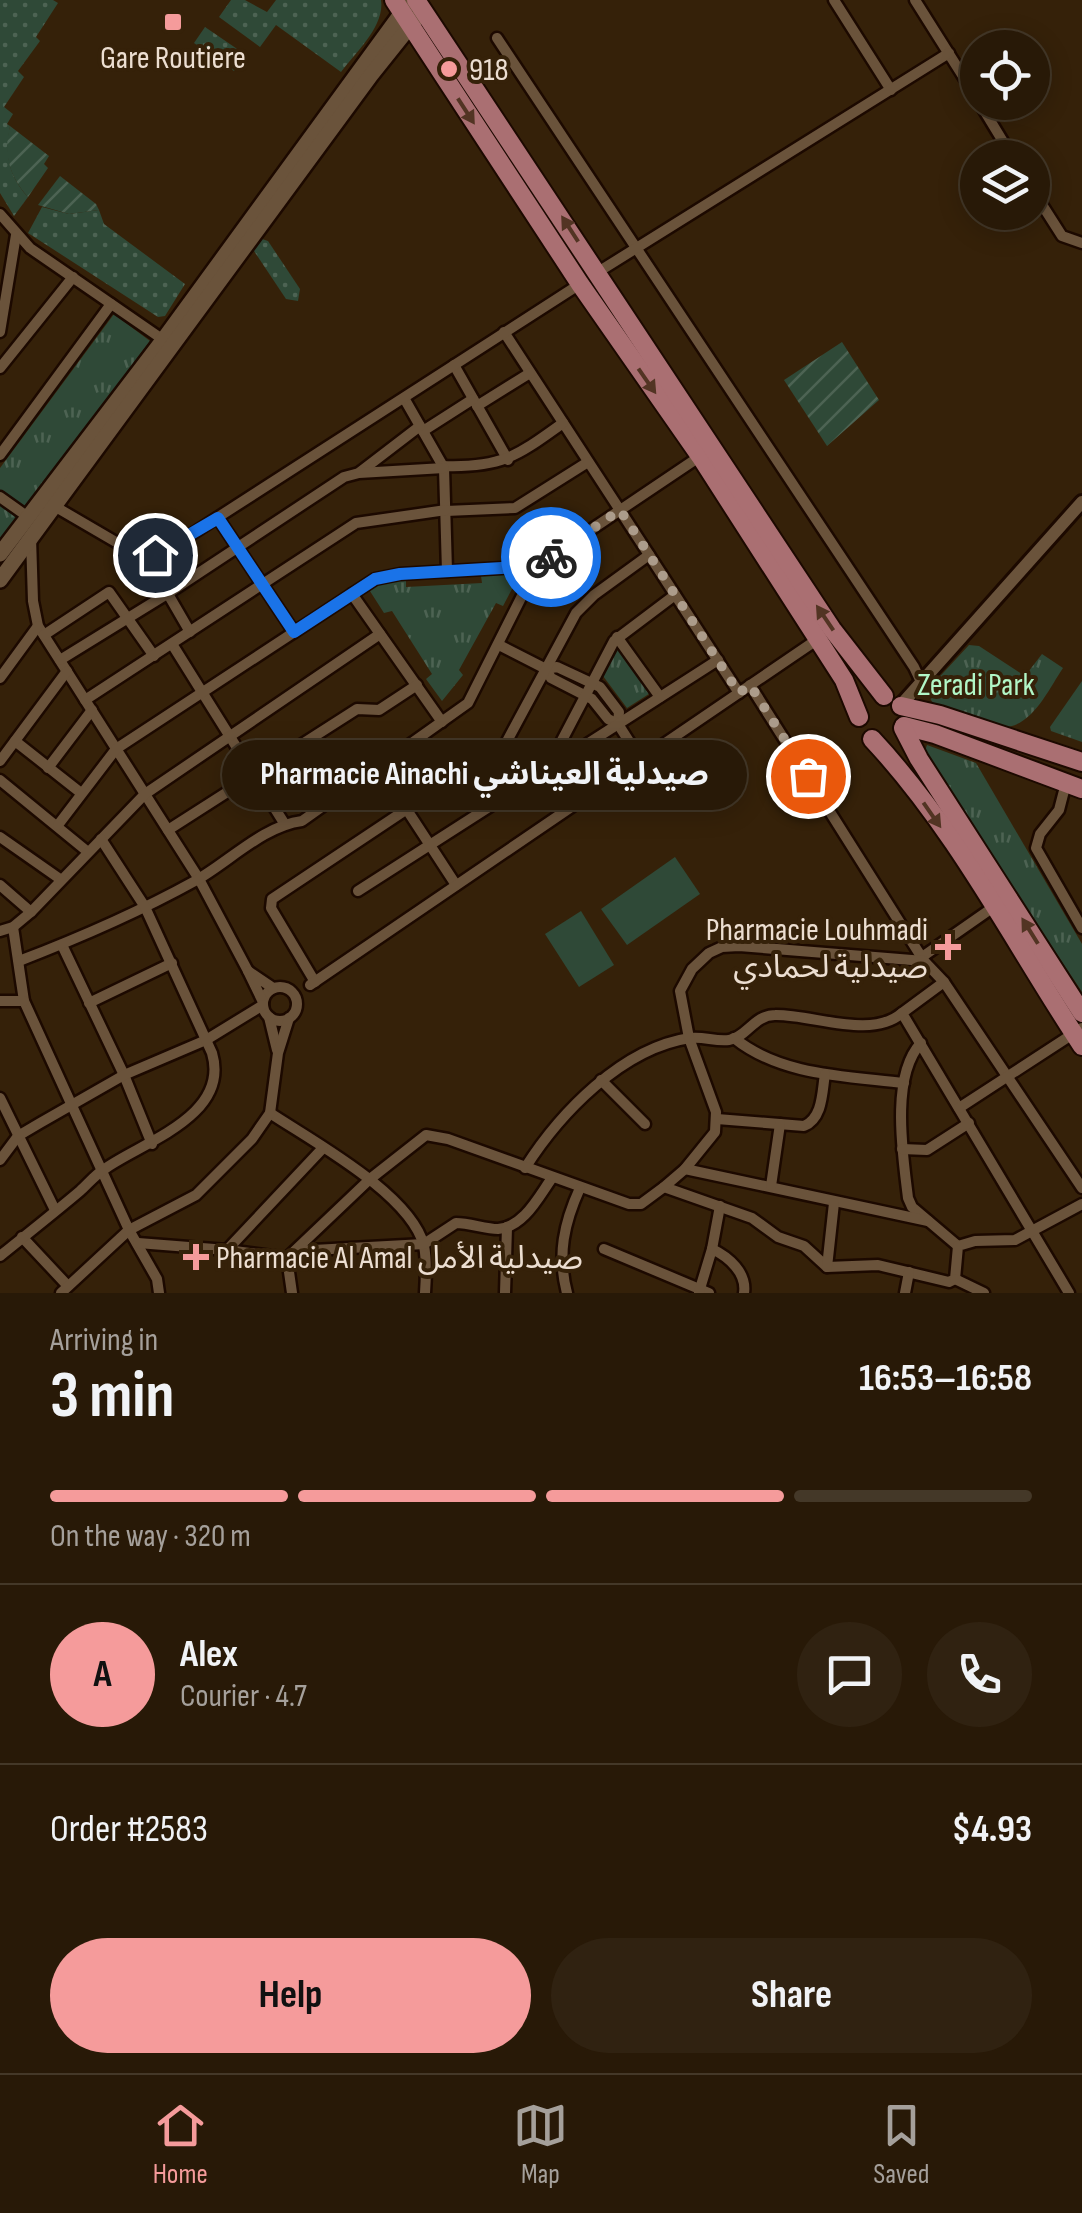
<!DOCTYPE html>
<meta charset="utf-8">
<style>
:root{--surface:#281907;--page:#302211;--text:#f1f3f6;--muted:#a5a09b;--line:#443828;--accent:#f59b9b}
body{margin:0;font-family:"Sofia Sans Condensed","Noto Sans Arabic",sans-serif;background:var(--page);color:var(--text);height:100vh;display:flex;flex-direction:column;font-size:38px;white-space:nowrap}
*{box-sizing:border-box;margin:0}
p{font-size:32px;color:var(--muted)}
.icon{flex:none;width:55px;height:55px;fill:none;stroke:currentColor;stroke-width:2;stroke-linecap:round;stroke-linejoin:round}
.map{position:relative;height:1293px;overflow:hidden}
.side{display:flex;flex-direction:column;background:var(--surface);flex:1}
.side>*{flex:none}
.fabs{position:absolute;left:960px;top:30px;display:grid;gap:20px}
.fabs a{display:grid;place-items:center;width:90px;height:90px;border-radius:50%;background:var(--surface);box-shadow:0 5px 25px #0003,0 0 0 2px var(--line);font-size:50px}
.pin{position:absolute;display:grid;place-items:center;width:85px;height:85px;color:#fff;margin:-42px;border:5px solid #fff;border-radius:50%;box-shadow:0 2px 10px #0007}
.courier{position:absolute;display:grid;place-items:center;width:100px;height:100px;margin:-50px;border:8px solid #1a73e8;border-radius:50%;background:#fff;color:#222;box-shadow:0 2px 12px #0007}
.bubble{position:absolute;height:70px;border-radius:35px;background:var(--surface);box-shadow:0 5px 25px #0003,0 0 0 2px var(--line);font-size:32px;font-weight:700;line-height:70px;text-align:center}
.head em{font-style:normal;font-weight:700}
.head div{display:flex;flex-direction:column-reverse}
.head{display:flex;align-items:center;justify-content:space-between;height:170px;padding:0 50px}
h1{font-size:65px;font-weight:700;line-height:75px}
.bar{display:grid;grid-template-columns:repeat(4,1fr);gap:15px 10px;align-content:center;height:120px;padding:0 50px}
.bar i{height:12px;border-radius:8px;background:var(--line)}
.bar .current{background:var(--accent)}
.bar p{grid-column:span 4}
.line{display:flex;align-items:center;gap:25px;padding:0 50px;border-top:2px solid var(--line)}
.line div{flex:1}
.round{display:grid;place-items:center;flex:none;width:105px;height:105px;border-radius:52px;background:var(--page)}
.action{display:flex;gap:20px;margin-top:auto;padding:20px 50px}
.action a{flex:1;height:115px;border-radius:60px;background:var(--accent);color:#111;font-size:40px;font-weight:700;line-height:115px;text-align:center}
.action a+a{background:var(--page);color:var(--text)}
.menu{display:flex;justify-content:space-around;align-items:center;height:140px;border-top:2px solid var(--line);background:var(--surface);font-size:28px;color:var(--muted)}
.menu a{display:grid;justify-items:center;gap:5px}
.menu .current{color:var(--accent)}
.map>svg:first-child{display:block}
</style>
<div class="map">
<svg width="1082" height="1293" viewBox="0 0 1082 1293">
<defs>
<pattern id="grass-dots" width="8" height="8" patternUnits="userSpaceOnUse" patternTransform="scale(2.5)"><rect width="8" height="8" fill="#2f4937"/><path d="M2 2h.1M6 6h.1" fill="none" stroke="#4d6353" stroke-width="1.8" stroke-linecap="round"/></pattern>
<pattern id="park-tufts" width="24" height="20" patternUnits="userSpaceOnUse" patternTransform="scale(2.5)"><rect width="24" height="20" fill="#2f4937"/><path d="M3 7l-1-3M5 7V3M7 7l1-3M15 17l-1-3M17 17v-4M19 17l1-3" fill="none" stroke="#4d6353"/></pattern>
<pattern id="garden-furrows" width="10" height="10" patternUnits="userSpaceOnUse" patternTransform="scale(2.5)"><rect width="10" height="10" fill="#2f4937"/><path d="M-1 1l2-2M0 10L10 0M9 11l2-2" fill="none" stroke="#4d6353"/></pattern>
</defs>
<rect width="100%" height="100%" fill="#352109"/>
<g fill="url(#grass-dots)">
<path d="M0 0H53L58 3 36 37 40 41 18 71 24 77 4 107 13 114 7 124 10 126C5 154 8 175 28 197L14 216 0 193Z"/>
<path d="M231 0H245L267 12 276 0H381C385 26 356 52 341 72L276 25 260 47 219 17Z"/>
<polygon points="205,27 246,55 234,71 194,43"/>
<polygon points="42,207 69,214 99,210 104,224 185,284 165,316 158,317 28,233"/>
<polygon points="259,238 268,241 300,289 298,301 286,299 254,251 252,246"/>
</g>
<g fill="url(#park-tufts)">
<polygon points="114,314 150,341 0,543 0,468"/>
<polygon points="521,572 503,606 496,603 459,670 463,675 442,701 426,679 432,674 392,611 384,613 368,588 381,581 406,579 406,587 482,583 481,576"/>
<polygon points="619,644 652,692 627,708 603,676"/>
<path d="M969 645 979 646 1025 676 1042 654 1063 668C1048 690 1031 730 1000 727L933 703 929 697 931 686Z"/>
<polygon points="1082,681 1082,742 1051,731 1050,727"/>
<polygon points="927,745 976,763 1082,944 1082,992 924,754"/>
</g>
<g fill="url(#garden-furrows)">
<path d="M10 126 49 156 44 164 48 168 28 197C9 176 3 153 10 126Z"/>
<polygon points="60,176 96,204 99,210 69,214 38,205"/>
<polygon points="842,342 879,400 827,446 784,380"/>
</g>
<g fill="#2f4937">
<polygon points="675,857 700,894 627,945 601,909"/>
<polygon points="581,911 614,965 579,987 545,934"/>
</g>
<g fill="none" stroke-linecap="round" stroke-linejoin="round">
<g stroke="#1c0900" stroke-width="15">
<g id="minor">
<polyline points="834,0 891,90"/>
<polyline points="915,0 978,100"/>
<polyline points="497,38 914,667 921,682"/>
<polyline points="979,102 1013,158"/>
<polyline points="1032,189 1062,236 1082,243"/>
<polyline points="0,214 30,248 165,341"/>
<polyline points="598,272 949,53"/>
<polyline points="0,332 16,235"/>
<polyline points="504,332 739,693"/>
<polyline points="454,365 508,460"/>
<polyline points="0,368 73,277"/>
<polyline points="404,398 444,468 447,571"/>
<polyline points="477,406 530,373"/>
<polyline points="423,431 473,399"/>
<polyline points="0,455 111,304"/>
<path d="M443 466C502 468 517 456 563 423"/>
<polyline points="360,472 420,426"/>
<polyline points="0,497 28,517"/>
<polyline points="49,503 133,552 146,556 164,552 580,284"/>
<polyline points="446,511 515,508 588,462"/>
<polyline points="218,518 294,632"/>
<polyline points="31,538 33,601 38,626 199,879 248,971"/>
<polyline points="146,556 190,632"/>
<polyline points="352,594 442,722"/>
<polyline points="44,635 109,592 154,656"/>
<polyline points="617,637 660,697"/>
<polyline points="172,644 284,823"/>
<polyline points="499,645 546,669 557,667 600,687 619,712 618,724"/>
<polyline points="60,660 167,594 344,477 359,473 444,468"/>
<polyline points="546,669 551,678 592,699 608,719 618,724 641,760"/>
<polyline points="0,678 38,626"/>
<polyline points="750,685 924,961 944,982 1082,1188"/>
<polyline points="85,700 356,523 446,510"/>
<polyline points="15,741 81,793"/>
<polyline points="0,761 67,671"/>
<polyline points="379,767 456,885"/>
<polyline points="548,767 614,641 675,595"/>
<polyline points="48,768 92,710"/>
<polyline points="0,780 88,852"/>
<polyline points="1066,783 1059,810 1040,834 1036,848 1082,928"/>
<polyline points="58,825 116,749 375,579 400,574 537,566"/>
<polyline points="168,830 357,709 379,710 417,685"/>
<polyline points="0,837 60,879"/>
<polyline points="0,885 31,912"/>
<polyline points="358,891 718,660"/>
<polyline points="13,927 24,1001 129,1230 157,1279 159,1293"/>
<polyline points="0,931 13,927 31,912 145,794 380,634"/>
<polyline points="62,945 124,1075 152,1144"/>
<polyline points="922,957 995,906"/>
<path d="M19 961C79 938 139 912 195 881 229 862 263 826 302 821L468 703 537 566 702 455"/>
<polyline points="315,982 271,908 272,899 506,743 576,613 594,595 649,555"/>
<polyline points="944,982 902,1013 1069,1293"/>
<polyline points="310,985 818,639"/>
<circle cx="280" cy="1004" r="17"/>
<polyline points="0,1001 24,1001"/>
<polyline points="263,1002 248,971 273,988"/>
<polyline points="89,1003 172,963"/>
<polyline points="269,1017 277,1050"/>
<path d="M734 1038C781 1076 846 1076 904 1083"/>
<path d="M921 1043C890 1076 903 1156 908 1198L912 1207 958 1246"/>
<polyline points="601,1080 645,1124"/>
<polyline points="0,1098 55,1210"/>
<polyline points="959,1108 1082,1028"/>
<path d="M270 1113C312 1141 411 1194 424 1246 427 1261 426 1278 425 1293"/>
<path d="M717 1119 804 1126C823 1118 822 1092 825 1074"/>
<polyline points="902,1149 927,1150 969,1123"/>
<polyline points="0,1160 18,1136 40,1123 124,1075 206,1040 263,1005"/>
<path d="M525 1168C560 1113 622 1048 690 1038 703 1036 716 1042 729 1040 747 1037 754 1015 775 1015 812 1014 871 1040 902 1013"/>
<polyline points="685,1169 928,1221"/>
<polyline points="771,1186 780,1124"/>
<polyline points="664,1187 752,1218 778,1237 804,1246 827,1267 878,1265 949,1282 955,1279 958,1246 975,1241 1015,1240 1082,1204"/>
<polyline points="22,1237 67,1285"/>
<polyline points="138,1243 227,1250 287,1258 292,1293"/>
<polyline points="604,1249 709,1293"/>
<path d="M712 1249C729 1257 747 1273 744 1293"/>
<polyline points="227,1250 323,1148"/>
<path d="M295 1251 424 1244 456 1223C470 1223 485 1229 498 1229 524 1227 539 1196 552 1178"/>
<path d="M0 1256C26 1235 54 1213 80 1191 87 1185 94 1176 103 1170 139 1143 231 1117 212 1053L145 907 101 839"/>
<polyline points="287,1258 370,1179 426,1135 448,1139 629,1204 641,1204 664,1187 685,1169 715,1132 716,1112 689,1038 680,991 692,969 709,953 722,947 739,946 924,961"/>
<polyline points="827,1267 834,1203"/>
<polyline points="955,1279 984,1293"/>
<polyline points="699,1292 712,1249 720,1206"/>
<polyline points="61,1293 129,1230 196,1195 252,1139 270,1113 278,1053 289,1018"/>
<polyline points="505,1293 507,1227"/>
<path d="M567 1293C557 1255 564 1223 580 1188"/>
<polyline points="905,1293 909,1272"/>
</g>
</g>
<g stroke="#1c0900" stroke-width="18">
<polyline id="tertiary" points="901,705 1082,502"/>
</g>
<g stroke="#1c0900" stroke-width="20">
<g id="secondary">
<polyline points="0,554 163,340 406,7"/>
<polyline points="0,580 371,75 423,10"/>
</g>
</g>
<g stroke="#1c0900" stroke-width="22">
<g id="primary">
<polyline points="394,0 580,284 700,456 844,680 859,717"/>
<polyline points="416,0 832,629 884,696"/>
<polyline points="901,706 940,715 1082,762"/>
<polyline points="904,726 935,734 1082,789"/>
<polyline points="903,728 919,759 1082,1013"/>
<path d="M872 739C957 830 1014 943 1082 1046"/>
</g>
</g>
<use href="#minor" stroke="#6a533b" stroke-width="10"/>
<use href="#tertiary" stroke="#6a533b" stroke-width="12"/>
<use href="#secondary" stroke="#6a533b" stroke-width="15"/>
<use href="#primary" stroke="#aa6f72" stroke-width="18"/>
</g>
<defs><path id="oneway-solid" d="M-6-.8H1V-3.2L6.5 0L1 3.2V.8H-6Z" transform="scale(2.5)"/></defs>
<g fill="#523423">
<use href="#oneway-solid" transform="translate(466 111) rotate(57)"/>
<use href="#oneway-solid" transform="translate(570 229) rotate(-123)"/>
<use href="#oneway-solid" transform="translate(647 381) rotate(55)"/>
<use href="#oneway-solid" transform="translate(825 618) rotate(-124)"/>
<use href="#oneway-solid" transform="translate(932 815) rotate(55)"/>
<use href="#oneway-solid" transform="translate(1030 931) rotate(-122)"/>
</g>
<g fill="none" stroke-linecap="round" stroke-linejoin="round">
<polyline stroke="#ac9c8b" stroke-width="10" stroke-dasharray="0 18" points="551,557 620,510 739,693 750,685 808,776"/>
<polyline stroke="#1a73e8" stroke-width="12" points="155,555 218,518 294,632 375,579 400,574 537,566 551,557"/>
</g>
<g fill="#f59b9b" stroke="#352109" stroke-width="4">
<rect x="163" y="12" width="20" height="20" rx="5"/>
<circle cx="449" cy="69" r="10"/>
<path d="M943 932h10v10h10v10h-10v10h-10v-10h-10v-10h10z"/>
<path d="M191 1242h10v10h10v10h-10v10h-10v-10h-10v-10h10z"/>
</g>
<g text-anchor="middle" stroke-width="8" stroke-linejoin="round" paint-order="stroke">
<g font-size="32" fill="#ecded1" stroke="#352109" text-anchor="start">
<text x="173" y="68" text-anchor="middle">Gare Routiere</text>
<text x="469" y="80">918</text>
<text x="928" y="940" text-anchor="end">Pharmacie Louhmadi<tspan x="928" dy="37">صيدلية لحمادي</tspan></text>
<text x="216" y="1268">Pharmacie Al Amal صيدلية الأمل</text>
</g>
<g font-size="32" fill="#b1f6c6" stroke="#352109">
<text x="976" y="695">Zeradi Park</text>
</g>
</g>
</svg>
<div class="fabs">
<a><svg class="icon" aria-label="locate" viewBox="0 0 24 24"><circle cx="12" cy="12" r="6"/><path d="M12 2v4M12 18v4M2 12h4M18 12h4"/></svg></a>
<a><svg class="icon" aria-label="layers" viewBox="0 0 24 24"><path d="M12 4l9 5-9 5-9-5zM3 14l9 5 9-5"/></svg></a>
</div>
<div class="pin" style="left:808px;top:776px;background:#ea580c"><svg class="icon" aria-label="bag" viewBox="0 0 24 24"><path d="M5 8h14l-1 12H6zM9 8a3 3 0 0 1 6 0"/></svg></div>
<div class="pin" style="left:155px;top:555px;background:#1f2937"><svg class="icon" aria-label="home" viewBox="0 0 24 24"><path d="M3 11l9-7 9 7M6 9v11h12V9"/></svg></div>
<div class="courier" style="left:551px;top:557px"><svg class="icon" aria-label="bike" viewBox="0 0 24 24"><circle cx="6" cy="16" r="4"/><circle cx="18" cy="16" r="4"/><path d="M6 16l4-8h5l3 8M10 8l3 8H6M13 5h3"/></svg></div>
<div class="bubble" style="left:222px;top:740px;width:525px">Pharmacie Ainachi صيدلية العيناشي</div>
</div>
<section class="side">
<div class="head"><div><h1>3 min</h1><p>Arriving in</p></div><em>16:53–16:58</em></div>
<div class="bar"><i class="current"></i><i class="current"></i><i class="current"></i><i></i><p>On the way · 320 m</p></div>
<div class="line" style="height:180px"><b class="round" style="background:var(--accent);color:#111">A</b><div><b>Alex</b><p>Courier · 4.7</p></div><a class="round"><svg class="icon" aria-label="chat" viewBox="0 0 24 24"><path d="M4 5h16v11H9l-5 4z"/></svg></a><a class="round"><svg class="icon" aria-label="phone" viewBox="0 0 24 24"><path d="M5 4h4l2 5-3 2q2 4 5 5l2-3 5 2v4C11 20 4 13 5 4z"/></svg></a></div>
<div class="line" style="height:130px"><div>Order #2583</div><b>$4.93</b></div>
<div class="action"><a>Help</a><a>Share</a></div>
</section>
<nav class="menu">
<a class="current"><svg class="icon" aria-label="home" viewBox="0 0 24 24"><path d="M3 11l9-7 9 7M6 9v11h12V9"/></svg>Home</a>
<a><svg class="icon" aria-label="map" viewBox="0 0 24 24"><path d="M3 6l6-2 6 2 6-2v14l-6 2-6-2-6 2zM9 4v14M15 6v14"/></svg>Map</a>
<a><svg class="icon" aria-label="saved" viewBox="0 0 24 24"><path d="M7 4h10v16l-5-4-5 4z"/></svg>Saved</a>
</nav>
